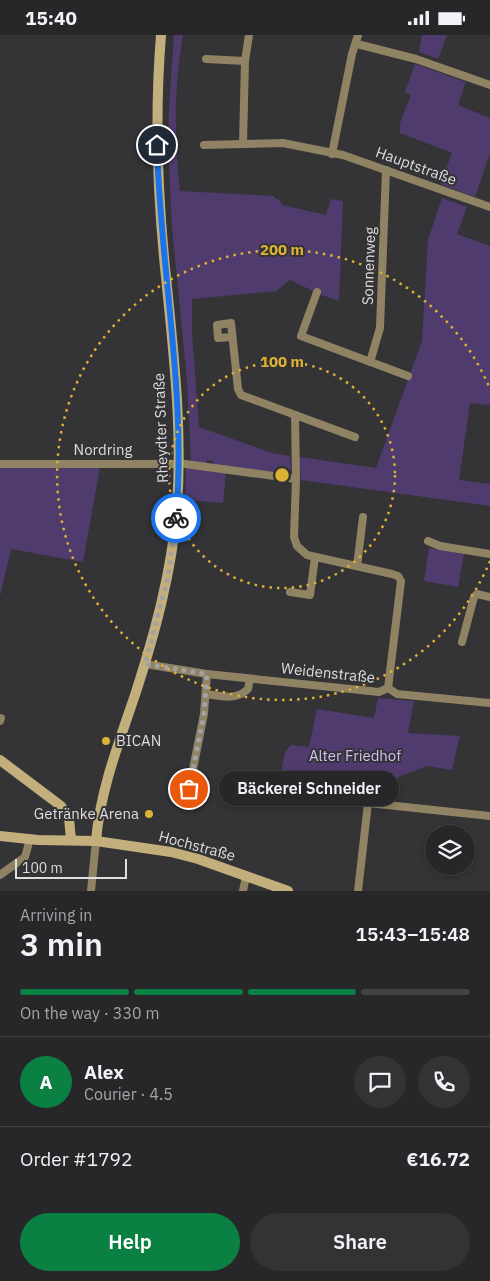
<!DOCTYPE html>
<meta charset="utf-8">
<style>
:root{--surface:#272628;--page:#333234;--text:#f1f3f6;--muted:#a4a5a8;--line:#434345;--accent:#0b8043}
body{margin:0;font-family:"IBM Plex Sans",sans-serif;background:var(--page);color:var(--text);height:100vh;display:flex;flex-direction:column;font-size:19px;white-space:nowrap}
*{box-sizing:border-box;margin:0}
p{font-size:16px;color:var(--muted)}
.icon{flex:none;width:28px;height:28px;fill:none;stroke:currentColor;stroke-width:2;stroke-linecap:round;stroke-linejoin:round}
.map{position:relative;height:856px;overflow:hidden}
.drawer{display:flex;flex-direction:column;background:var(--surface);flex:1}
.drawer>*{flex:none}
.fabs{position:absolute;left:425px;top:790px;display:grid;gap:10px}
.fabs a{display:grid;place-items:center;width:50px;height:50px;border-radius:50%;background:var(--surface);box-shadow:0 2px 8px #0003,0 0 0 1px var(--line);font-size:25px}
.scale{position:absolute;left:15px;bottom:12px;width:112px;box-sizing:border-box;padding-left:5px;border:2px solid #dedddf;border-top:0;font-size:14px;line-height:18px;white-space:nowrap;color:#dedddf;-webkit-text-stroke:4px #343336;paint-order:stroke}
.pin{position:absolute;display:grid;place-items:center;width:42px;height:42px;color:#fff;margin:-21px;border:2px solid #fff;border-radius:50%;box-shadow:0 1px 5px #0007}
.courier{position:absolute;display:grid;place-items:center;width:50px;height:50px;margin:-25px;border:4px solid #1a73e8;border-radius:50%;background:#fff;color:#222;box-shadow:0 1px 6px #0007}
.bubble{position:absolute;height:35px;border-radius:18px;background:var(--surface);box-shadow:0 2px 8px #0003,0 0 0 1px var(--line);font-size:16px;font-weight:600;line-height:35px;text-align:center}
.overview em{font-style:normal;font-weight:600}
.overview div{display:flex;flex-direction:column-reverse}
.overview{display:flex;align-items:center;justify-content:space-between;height:85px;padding:0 20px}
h1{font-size:32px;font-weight:600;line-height:38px}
.bar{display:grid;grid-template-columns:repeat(4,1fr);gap:8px 5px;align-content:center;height:60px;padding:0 20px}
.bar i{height:6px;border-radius:4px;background:var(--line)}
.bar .current{background:var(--accent)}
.bar p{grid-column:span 4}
.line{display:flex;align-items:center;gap:12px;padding:0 20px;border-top:1px solid var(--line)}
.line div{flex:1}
.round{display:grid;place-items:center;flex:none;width:52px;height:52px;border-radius:26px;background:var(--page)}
.action{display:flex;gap:10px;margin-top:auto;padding:10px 20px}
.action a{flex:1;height:58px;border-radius:30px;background:var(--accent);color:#fff;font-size:20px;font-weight:600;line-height:58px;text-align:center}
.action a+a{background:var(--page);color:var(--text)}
.status{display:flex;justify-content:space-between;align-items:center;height:35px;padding:0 25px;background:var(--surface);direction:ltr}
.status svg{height:14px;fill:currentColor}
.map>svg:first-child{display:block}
</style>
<div class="status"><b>15:40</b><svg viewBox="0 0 49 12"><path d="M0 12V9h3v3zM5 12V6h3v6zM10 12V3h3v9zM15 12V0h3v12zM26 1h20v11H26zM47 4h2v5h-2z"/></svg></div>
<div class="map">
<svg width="490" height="856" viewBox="0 0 490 856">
<rect width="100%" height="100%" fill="#343336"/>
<g fill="#503b6e">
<path d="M174 0H183C174 50 174 105 180 156L274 161 275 164H279L282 170 326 180 331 164 343 166 339 266 319 259 290 245 276 256 192 264V297L199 392 272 418 290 421 291 434 289 439 285 440 213 430V426L207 425 206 429 191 427 187 346 172 192 168 110 169 72Z"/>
<polygon points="422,0 447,0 438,24 419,17"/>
<polygon points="415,29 466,47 458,70 490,83 490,118 475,162 440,149 452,118 400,98 400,88 411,60 405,57"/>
<polygon points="442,163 467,172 457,199 490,211 490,370 470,368 459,445 490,449 490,471 301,445 299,422 376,433 422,306 428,205"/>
<polygon points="0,432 100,432 83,527 11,514 0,561"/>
<polygon points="186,432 226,437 223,468 185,465"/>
<polygon points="429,513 464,519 458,552 424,546"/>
<polygon points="378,663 414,666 408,698 460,701 452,735 427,731 398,742 394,769 279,748 285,717 291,710 309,712 317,674 374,683"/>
</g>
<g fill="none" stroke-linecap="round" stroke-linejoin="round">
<g stroke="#8f8363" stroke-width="8">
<polyline points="249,0 245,26 243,109 283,108 343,120 490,172"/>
<polyline points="357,9 416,24 490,50"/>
<polyline points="206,24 245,26"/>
<polyline points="204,110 243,109"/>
<polyline points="332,119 352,19 358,0"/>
<polyline points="317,257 301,301 408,341"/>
<polyline points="232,302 218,303 217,290 231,288 238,354 241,360 355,402"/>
<polyline points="370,327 380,293 386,135"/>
<polyline points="295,380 296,444 294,502 297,511 307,520 392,539 398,541 401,546 388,653"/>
<polyline points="0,429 185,429 296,444"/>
<polyline points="428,506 440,511 490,519"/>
<polyline points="357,531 363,482"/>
<polyline points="290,557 310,560 315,522"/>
<polyline points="462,607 474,562 477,559 490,562"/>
<polyline points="145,629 207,639 379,657 388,653"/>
<polyline points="388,653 397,659 490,668"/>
<path d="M206 659C221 661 236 666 248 654L250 644"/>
<polyline points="0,686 1,683"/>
<polyline points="189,754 204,679 207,639"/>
<polyline points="0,840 25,822 30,804"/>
<polyline points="91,856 96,806"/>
<polyline points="243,856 246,841"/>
<polyline points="358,856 368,768 490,781"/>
</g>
<g stroke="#c3af7c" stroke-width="10">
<polyline points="0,725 61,771 69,783 71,805"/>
<polyline points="0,801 38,805 96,806 171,817 198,824 288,856"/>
<path d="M96 806C100 756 119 707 135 660 155 598 172 536 177 472 183 388 172 305 164 222 157 148 155 74 161 0"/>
</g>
</g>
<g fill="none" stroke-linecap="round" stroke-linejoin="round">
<polyline stroke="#a2a2a4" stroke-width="5" stroke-dasharray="0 9" points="176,483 168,542 145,629 207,639 204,679 189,754"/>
<path stroke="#1a73e8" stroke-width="6" d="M157 110C160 234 187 358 176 483"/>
</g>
<g fill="none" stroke="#ddb133" stroke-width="2.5" stroke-dasharray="2.5 5">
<circle cx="282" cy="440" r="113"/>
<path d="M490 526A225 225 0 1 1 490 354"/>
</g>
<g fill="#ddb133" stroke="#343336" stroke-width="2">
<circle cx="106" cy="706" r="5"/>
<circle cx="149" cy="779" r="5"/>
</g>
<g text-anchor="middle" stroke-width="4" stroke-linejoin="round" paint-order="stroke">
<g font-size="15" fill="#dedddf" stroke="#343336">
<text transform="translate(416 131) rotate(20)" y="5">Hauptstraße</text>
<text transform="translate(369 231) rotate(-88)" y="5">Sonnenweg</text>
<text transform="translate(161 393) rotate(-92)" y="5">Rheydter Straße</text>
<text x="103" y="420">Nordring</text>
<text transform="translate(328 638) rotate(6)" y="5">Weidenstraße</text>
<text transform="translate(197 811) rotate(15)" y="5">Hochstraße</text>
</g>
<g font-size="15" fill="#dedddf" stroke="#343336" text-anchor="start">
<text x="116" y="711">BICAN</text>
<text x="139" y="784" text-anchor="end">Getränke Arena</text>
</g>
<g font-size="15" fill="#d3bef7" stroke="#343336">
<text x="355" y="726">Alter Friedhof</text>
</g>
</g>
<circle cx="282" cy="440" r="8" fill="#ddb133" stroke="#343336" stroke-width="2.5"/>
<g font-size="15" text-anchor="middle" font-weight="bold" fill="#ddb133" stroke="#343336" stroke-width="4" stroke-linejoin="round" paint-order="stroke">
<text x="282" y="220">200 m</text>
<text x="282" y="332">100 m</text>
</g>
</svg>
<div class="fabs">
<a><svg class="icon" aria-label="layers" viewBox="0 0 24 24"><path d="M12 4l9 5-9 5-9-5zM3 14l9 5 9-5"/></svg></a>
</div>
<div class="scale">100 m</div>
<div class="pin" style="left:189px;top:754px;background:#ea580c"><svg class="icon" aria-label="bag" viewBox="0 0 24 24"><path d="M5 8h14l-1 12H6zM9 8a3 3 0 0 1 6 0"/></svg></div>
<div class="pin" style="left:157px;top:110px;background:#1f2937"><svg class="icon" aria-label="home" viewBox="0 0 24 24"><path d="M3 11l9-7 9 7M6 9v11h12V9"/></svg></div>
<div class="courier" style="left:176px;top:483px"><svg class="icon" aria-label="bike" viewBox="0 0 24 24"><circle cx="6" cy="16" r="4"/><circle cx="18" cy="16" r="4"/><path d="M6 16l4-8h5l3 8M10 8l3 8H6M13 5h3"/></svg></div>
<div class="bubble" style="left:219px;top:736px;width:180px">Bäckerei Schneider</div>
</div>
<section class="drawer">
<div class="overview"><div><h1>3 min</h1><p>Arriving in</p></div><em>15:43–15:48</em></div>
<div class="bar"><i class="current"></i><i class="current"></i><i class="current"></i><i></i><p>On the way · 330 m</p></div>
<div class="line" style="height:90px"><b class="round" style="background:var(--accent);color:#fff">A</b><div><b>Alex</b><p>Courier · 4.5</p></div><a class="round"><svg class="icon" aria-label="chat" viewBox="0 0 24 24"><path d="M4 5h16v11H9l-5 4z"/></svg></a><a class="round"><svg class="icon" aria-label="phone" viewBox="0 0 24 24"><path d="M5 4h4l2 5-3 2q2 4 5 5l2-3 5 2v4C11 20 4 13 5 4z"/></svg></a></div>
<div class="line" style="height:65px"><div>Order #1792</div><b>€16.72</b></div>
<div class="action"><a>Help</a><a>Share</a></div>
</section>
